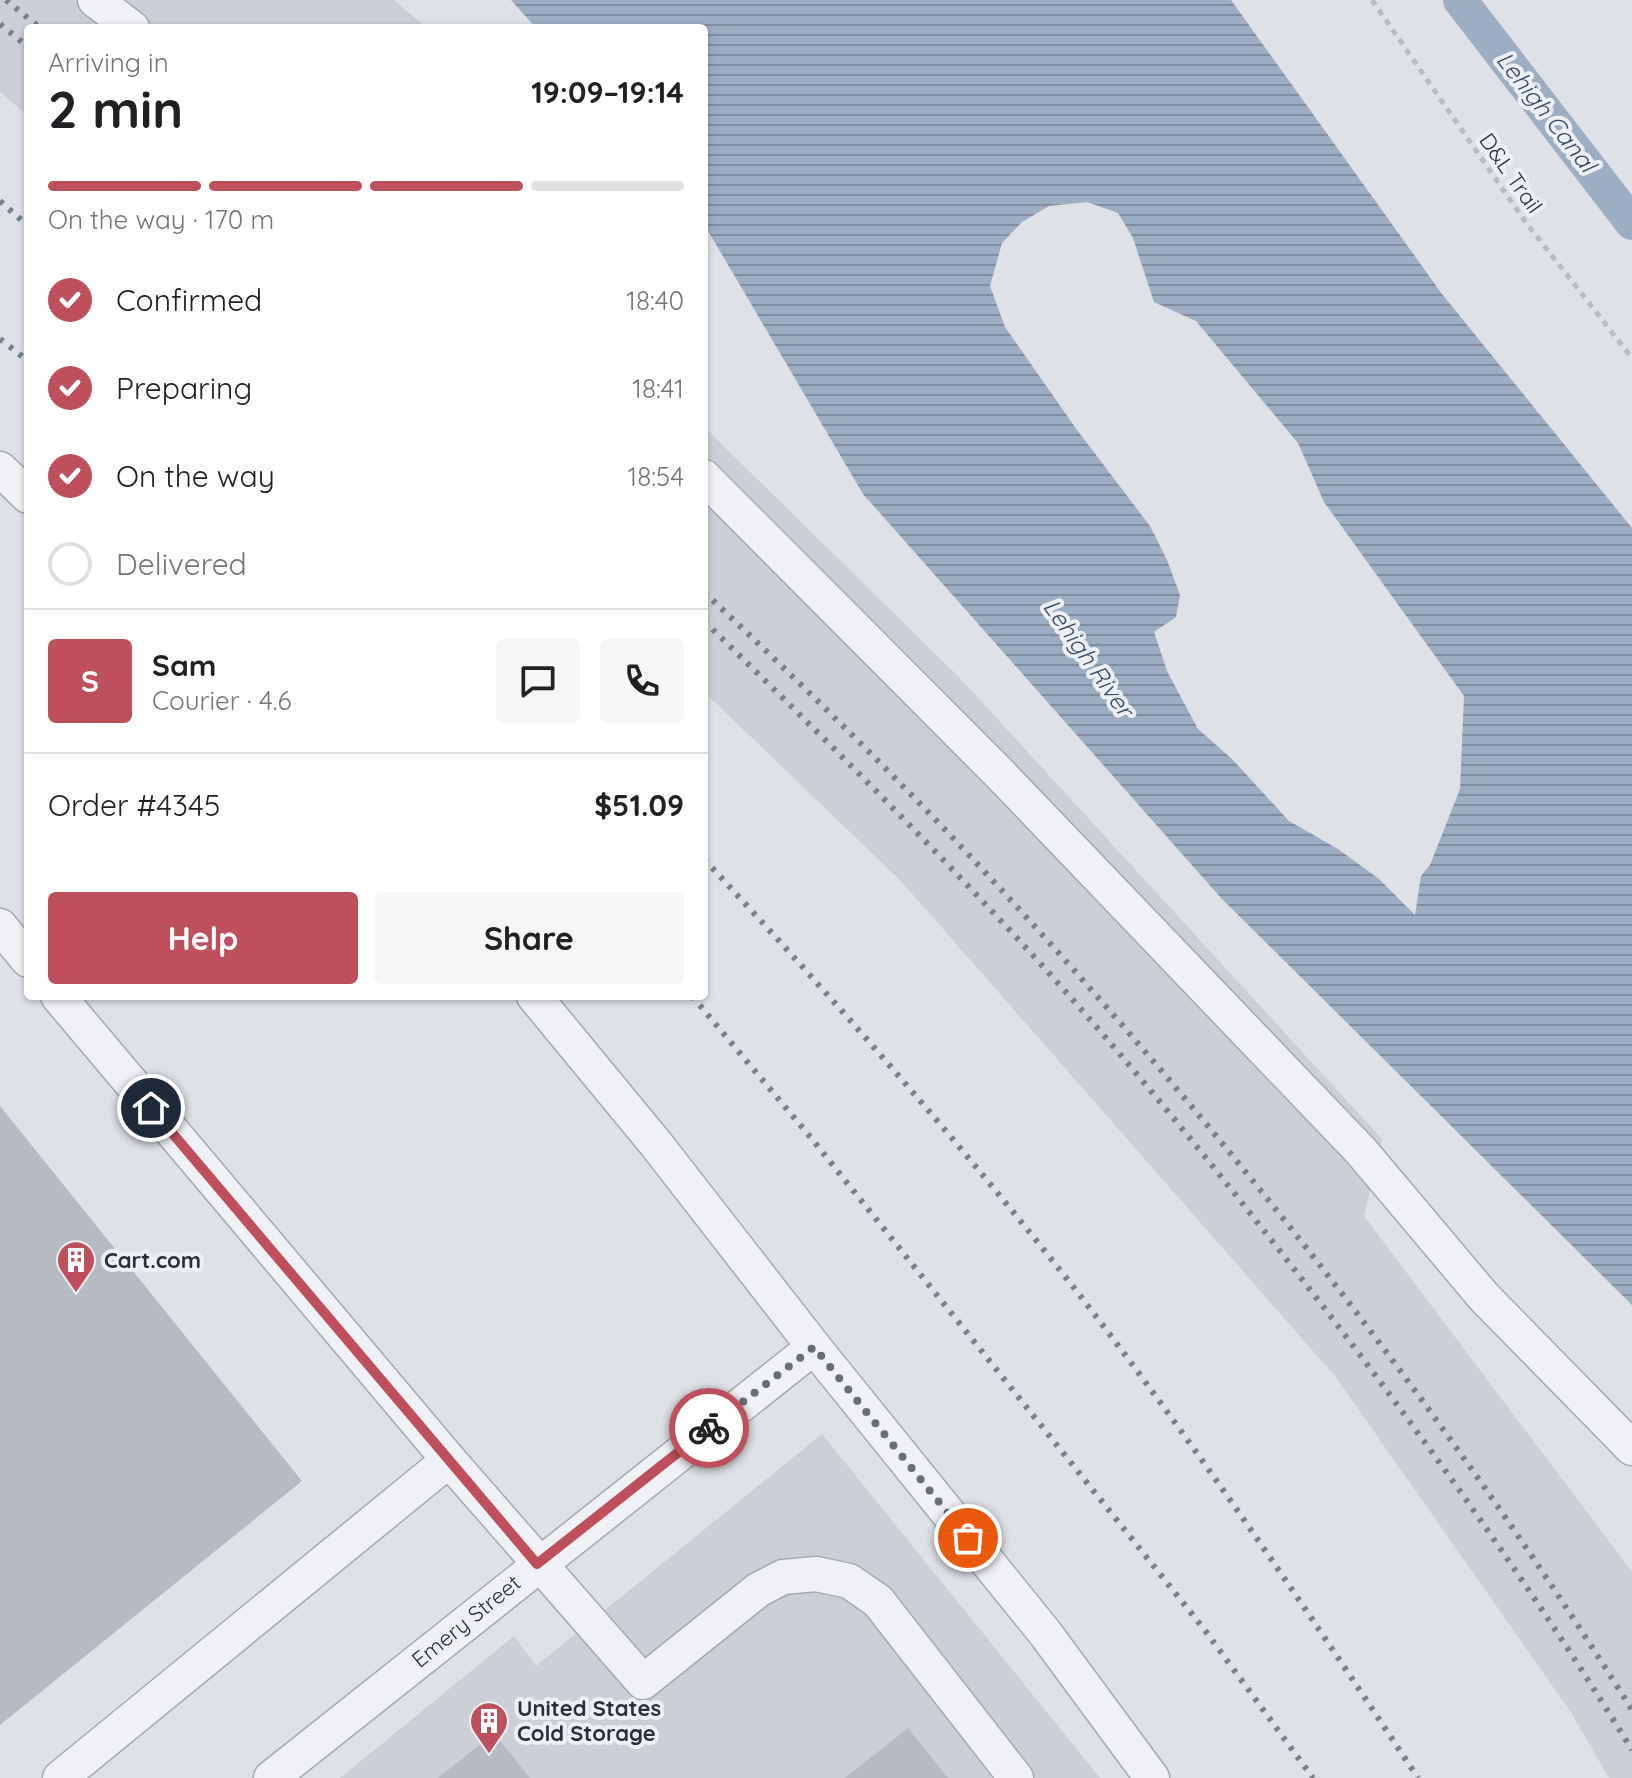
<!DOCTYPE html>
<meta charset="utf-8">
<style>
:root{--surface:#fff;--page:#f6f6f6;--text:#202124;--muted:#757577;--line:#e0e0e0;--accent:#bd505c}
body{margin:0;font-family:Quicksand,sans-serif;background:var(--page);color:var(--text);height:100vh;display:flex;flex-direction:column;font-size:30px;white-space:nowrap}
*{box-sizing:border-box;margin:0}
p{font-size:26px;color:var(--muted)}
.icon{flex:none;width:44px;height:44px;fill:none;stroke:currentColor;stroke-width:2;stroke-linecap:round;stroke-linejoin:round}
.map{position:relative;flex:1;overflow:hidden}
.details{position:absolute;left:24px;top:24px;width:684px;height:976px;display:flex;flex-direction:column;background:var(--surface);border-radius:8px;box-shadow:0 2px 6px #0004}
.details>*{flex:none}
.pin{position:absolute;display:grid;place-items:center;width:68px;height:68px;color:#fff;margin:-34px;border:4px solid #fff;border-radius:50%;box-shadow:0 2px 8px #0007}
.courier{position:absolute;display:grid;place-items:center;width:80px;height:80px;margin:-40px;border:6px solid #bd505c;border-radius:50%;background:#fff;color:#222;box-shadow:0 2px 10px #0007}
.overview em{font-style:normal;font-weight:700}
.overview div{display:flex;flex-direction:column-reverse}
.overview{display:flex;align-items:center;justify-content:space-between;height:136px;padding:0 24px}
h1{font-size:52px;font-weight:700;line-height:60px}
.bar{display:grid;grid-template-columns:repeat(4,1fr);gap:12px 8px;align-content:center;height:96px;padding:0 24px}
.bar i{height:10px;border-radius:6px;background:var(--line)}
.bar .on{background:var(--accent)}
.bar p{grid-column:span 4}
.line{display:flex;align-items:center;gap:20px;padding:0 24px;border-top:2px solid var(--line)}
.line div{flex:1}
.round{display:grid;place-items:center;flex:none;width:84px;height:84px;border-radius:8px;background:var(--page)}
ol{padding:0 24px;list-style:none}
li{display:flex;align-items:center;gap:24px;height:88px}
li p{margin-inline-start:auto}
li .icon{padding:8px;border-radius:50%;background:var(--accent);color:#fff;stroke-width:4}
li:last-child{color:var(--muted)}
li i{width:44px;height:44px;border:4px solid var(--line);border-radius:50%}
.primary-button{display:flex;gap:16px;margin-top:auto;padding:16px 24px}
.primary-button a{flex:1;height:92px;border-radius:8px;background:var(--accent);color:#fff;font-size:32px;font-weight:700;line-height:92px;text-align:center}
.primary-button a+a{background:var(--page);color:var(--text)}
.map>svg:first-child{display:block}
</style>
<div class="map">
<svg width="1632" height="1778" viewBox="0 0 1632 1778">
<defs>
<pattern id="water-rules" width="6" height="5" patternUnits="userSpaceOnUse" patternTransform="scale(2)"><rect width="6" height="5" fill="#9dadc2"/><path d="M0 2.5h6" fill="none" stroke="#808d9f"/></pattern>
</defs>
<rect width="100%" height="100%" fill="#dee1e6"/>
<g fill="#ccd0d6">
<polygon points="0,0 394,0 427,28 28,28 28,116 0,92"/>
<polygon points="704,427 959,677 1382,1139 1364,1216 1632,1572 1632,1778 1609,1778 1570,1711 1335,1376 900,880 704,692"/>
<polygon points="822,1434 1100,1778 340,1778 514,1636 536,1666"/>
</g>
<path fill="url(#water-rules)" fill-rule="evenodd" d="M511 0H1231L1442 294 1632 528V1305L1222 899 863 494 704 224V28H536ZM1087 202 1118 213 1133 238 1154 302 1196 321 1298 443 1324 502 1464 696 1460 789 1430 865 1421 876 1415 915 1379 879 1338 849 1289 821 1232 759 1198 729 1167 671 1154 632 1176 617 1180 595 1167 560 1150 526 1077 430 1005 327 990 286 1002 243 1022 222 1049 206Z"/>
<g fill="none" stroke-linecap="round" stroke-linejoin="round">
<polyline stroke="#9dadc2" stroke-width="34" points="1460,0 1632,223"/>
</g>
<g fill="#b6bac2">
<polygon points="0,1106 302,1481 0,1725"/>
<polygon points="908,1728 948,1778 845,1778"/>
<polygon points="494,1733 530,1778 438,1778"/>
</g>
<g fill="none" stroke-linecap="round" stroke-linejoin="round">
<g stroke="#a4a8af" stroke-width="37">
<g id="minor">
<polyline points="95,0 132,28"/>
<polyline points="0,469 28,496"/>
<polyline points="704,477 1000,774 1361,1151 1484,1297 1632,1448"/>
<polyline points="0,926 28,960"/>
<polyline points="58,996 449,1460 60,1778"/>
<polyline points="534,996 656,1144 814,1347 1045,1633 1152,1778"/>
<polyline points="449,1460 643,1682 758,1590 783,1577 816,1574 849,1581 878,1601 1016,1778"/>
<polyline points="271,1778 814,1347"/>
</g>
</g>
<polyline stroke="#b8bbc0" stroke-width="5" stroke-dasharray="6 6" stroke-linecap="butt" points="1372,0 1524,220 1632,358"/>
<use href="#minor" stroke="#f0f1f4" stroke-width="34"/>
<g stroke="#79808d" stroke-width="6" stroke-dasharray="4 8" stroke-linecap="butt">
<polyline points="6,0 40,28"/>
<polyline points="0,24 28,47"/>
<polyline points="0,201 28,226"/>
<polyline points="0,339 28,361"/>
<path d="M704 592C789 672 873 754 954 839 1205 1106 1437 1398 1632 1710"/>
<path d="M704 621C806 720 907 820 1004 924 1118 1046 1223 1177 1325 1309 1434 1451 1538 1597 1632 1750"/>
<path d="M704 859C831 996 955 1137 1071 1284 1195 1443 1307 1610 1418 1778"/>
<polyline points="692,996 812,1139 1204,1629 1313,1778"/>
</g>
</g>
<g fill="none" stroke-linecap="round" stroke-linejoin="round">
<polyline stroke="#686d76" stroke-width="8" stroke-dasharray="0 14.4" points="709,1428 814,1347 968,1538"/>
<polyline stroke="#bd505c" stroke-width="10" points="151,1108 537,1564 709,1428"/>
</g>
<defs>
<g id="building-pin" transform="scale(2)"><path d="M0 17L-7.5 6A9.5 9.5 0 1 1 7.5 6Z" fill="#bd505c" stroke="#edeff3"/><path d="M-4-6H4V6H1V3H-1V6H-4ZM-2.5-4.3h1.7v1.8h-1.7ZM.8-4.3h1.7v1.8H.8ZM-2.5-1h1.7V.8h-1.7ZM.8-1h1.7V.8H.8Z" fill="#fff"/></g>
</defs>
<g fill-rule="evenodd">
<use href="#building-pin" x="76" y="1260"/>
<use href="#building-pin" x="489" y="1721"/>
</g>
<g text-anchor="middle" stroke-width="8" stroke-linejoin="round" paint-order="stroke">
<g font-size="22" fill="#292f3a" stroke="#edeff3">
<text transform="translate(1511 173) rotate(55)" y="8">D&amp;L Trail</text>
<text transform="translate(466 1621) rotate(-39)" y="8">Emery Street</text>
</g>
<g font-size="22" font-weight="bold" fill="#292f3a" stroke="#edeff3" text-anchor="start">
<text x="104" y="1268">Cart.com</text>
<text x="517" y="1716">United States<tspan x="517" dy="25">Cold Storage</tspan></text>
</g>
<g font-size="24" font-style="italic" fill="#384c69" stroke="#edeff3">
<text transform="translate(1546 112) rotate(52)" y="8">Lehigh Canal</text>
<text transform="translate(1088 658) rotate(55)" y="8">Lehigh River</text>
</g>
</g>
</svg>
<div class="pin" style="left:968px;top:1538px;background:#ea580c"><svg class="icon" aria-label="bag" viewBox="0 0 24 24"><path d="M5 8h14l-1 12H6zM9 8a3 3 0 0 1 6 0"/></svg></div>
<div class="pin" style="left:151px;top:1108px;background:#1f2937"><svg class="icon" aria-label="home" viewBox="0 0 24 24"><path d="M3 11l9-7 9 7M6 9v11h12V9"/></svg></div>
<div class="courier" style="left:709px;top:1428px"><svg class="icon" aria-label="bike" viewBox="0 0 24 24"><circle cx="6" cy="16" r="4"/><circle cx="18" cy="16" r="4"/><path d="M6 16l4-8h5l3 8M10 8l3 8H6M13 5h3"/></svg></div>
<section class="details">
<div class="overview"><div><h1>2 min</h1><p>Arriving in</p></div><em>19:09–19:14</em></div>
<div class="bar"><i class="on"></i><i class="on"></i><i class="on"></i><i></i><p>On the way · 170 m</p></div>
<ol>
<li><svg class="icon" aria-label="check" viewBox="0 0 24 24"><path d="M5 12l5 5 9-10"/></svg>Confirmed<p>18:40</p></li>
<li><svg class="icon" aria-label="check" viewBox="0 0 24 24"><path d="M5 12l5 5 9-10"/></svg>Preparing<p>18:41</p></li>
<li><svg class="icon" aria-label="check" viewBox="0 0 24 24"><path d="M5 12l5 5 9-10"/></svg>On the way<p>18:54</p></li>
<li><i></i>Delivered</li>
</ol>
<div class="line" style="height:144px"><b class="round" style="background:var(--accent);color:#fff">S</b><div><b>Sam</b><p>Courier · 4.6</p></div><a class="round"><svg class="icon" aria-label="chat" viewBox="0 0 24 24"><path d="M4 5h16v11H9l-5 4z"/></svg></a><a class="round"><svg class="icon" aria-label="phone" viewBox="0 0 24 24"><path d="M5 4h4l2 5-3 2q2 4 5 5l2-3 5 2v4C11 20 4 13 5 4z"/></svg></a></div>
<div class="line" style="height:104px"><div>Order #4345</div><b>$51.09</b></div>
<div class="primary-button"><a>Help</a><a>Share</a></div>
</section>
</div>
